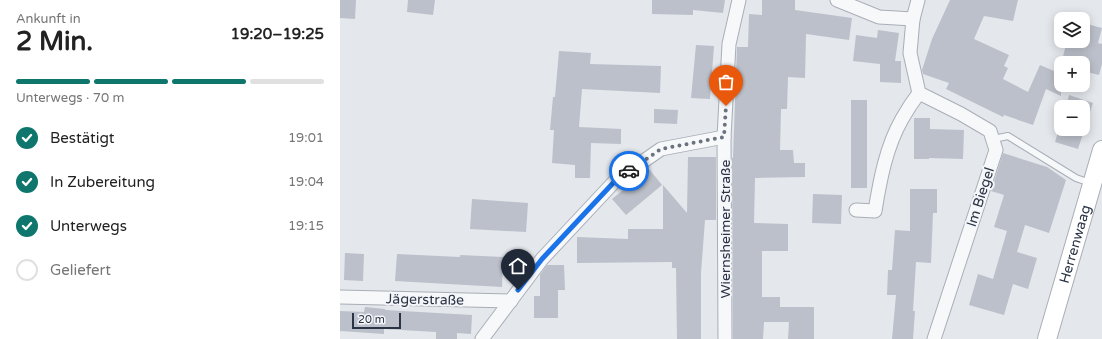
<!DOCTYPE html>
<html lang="de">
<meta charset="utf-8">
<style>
:root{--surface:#fff;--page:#f2f2f2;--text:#222;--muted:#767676;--line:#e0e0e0;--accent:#0f766e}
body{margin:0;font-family:"Varela Round",sans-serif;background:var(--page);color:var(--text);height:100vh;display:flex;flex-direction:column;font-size:15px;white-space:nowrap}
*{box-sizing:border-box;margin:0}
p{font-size:13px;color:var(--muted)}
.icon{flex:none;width:22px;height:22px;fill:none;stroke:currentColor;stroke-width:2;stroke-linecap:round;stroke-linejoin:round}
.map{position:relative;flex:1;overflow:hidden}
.side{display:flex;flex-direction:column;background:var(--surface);width:340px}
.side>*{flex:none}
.fabs{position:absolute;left:714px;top:12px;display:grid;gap:8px}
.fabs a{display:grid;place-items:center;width:36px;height:36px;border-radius:8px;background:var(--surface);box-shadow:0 2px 10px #0003;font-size:20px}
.scale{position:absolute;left:12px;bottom:10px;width:49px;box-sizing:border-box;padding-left:4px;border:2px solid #2b3445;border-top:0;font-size:11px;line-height:14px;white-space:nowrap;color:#2b3445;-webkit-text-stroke:3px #f4f6f9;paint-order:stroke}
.pin{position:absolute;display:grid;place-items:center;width:34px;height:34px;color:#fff;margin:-41px -17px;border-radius:50% 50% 50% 0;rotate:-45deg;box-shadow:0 0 4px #0007}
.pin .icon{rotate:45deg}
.courier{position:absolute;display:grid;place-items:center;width:40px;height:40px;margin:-20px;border:3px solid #1a73e8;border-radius:50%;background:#fff;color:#222;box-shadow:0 1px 5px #0007}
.overview em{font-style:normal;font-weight:700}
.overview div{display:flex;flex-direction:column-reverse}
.overview{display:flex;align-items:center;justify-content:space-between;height:68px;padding:0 16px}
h1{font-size:26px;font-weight:700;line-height:30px}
.bar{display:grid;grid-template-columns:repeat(4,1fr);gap:6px 4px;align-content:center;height:48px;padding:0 16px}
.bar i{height:5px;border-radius:3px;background:var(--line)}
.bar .selected{background:var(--accent)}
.bar p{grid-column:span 4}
ol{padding:0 16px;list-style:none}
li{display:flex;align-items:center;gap:12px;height:44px}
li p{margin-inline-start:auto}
li .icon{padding:4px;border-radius:50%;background:var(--accent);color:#fff;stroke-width:4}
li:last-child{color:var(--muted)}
li i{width:22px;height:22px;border:2px solid var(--line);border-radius:50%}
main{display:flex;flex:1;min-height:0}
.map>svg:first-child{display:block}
</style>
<main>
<section class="side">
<div class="overview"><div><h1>2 Min.</h1><p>Ankunft in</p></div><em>19:20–19:25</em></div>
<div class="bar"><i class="selected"></i><i class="selected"></i><i class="selected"></i><i></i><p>Unterwegs · 70 m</p></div>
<ol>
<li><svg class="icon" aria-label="check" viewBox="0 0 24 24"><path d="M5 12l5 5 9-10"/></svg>Bestätigt<p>19:01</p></li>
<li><svg class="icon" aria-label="check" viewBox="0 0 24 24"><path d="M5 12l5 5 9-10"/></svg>In Zubereitung<p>19:04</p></li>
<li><svg class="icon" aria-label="check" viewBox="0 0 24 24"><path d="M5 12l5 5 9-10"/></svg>Unterwegs<p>19:15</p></li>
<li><i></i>Geliefert</li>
</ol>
</section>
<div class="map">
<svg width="762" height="339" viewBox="0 0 762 339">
<rect width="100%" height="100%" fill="#e4e7ec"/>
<g fill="#bbc0ca">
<polygon points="0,0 16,0 15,19 0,18"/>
<polygon points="68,0 95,0 93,15 67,12"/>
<polygon points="312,0 385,0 383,13 353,10 353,15 312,14"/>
<polygon points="422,0 455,0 455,10 512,18 509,40 466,34 465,78 448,77 447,109 441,109 440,150 453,150 454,163 465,163 465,177 415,178 414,223 448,224 448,251 422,251 422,297 440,297 440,307 474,307 474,339 448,339 449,322 424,322 423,339 393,339 392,158 393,158 397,47 408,47 409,14 422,15"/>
<polygon points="610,0 678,0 673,21 644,16 634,39 669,55 664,66 668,68 663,79 688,92 700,65 721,74 721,96 706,89 693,125 664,115 663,117 606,89 609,83 583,74 582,70 592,39"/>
<polygon points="743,23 762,28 758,43 762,44 762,64 759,75 743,71 743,63 721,63 721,64 727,41 743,41"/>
<polygon points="538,30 559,33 555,61 561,61 561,83 540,82 540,64 513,61 516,35 537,38"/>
<polygon points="356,45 374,46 370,99 351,98"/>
<polygon points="219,51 251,53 250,64 321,66 320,93 242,89 239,127 281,129 281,144 251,143 250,178 235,178 235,165 212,163 214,130 210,130 213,97 215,97"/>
<polygon points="729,95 753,103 738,149 715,142 721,122 721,129 743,129 743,107 726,107"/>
<rect x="511" y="100" width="16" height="88"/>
<polygon points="314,109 338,110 337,124 314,123"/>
<polygon points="574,118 590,118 590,129 624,130 623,159 589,158 589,159 574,159"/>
<polygon points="663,153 707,167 726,180 709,233 685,225 677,252 697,258 688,289 673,284 664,315 629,305 638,274 653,279 667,231 654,227 664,195 651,191"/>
<polygon points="348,157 376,157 376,220 365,220 361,273 361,339 337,339 336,268 332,268 332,262 237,263 237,237 288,239 288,229 323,229 323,185 347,213"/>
<polygon points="309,169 322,185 286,215 272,199"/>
<polygon points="570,189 597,189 597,213 593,213 591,263 576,262 573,311 575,311 573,339 552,339 556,295 547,295 548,270 552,270 555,230 570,231"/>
<polygon points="473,194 502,195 501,224 472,223"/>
<polygon points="132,199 188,203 186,232 130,229"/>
<polygon points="5,253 24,254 23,281 4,280"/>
<polygon points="57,254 120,257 120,255 163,257 162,287 55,281"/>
<polygon points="207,265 224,265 225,290 218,290 218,318 194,318 194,296 200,296 200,275"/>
<polygon points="25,307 45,309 45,310 132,315 131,334 117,333 117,339 96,339 96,332 44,329 44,334 0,331 0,311 24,312"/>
</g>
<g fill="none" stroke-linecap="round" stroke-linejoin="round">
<g stroke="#a9aeb7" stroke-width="8">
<polyline id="lane" points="653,139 668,136 736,178 750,183"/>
</g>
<g stroke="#a9aeb7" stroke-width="15">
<g id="street">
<polyline points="497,0 539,17 573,19 578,0"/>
<polyline points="573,19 570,53 579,93 621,114 650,131 656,150 594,339"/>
<path d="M516 210 535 211C540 180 546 147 562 119 567 110 573 101 579 93"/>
<polyline points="0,297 171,301"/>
<polyline points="142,339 202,259 275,181 321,149 384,137"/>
<polyline points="385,339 384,137 389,44 399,0"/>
</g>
</g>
<g stroke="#a9aeb7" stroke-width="20">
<g id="secondary">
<path id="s1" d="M707 339 762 150"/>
</g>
</g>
<use href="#lane" stroke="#f7f8fa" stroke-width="6"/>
<use href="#street" stroke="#f7f8fa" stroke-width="13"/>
<use href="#secondary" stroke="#fff" stroke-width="18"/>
</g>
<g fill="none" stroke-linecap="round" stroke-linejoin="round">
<polyline stroke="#6c737f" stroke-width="4" stroke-dasharray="0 7.2" points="289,171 321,149 384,137 386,106"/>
<polyline stroke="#1a73e8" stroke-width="5" points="178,290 202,259 275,181 289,171"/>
</g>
<g text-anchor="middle" stroke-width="4" stroke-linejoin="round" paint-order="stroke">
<g font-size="14" fill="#2b3445" stroke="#f4f6f9">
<text transform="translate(640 197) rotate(-72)" y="5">Im Biegel</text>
<text transform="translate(385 229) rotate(-90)" y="5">Wiernsheimer Straße</text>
<text dy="5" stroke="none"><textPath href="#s1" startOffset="99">Herrenwaag</textPath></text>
<text transform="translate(85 299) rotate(1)" y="5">Jägerstraße</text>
</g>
</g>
</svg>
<div class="fabs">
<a><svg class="icon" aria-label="layers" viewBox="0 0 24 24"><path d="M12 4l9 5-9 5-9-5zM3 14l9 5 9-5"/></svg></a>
<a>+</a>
<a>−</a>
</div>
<div class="scale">20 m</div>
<div class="pin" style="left:386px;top:106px;background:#ea580c"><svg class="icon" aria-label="bag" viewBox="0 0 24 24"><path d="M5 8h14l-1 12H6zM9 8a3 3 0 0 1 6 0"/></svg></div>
<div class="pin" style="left:178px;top:290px;background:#1f2937"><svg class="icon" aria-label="home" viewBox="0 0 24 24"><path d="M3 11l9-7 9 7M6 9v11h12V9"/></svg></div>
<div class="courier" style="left:289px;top:171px"><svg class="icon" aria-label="car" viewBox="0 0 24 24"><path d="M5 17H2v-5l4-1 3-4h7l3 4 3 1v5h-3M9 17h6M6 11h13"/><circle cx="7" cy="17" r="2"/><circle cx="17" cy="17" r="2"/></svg></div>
</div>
</main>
